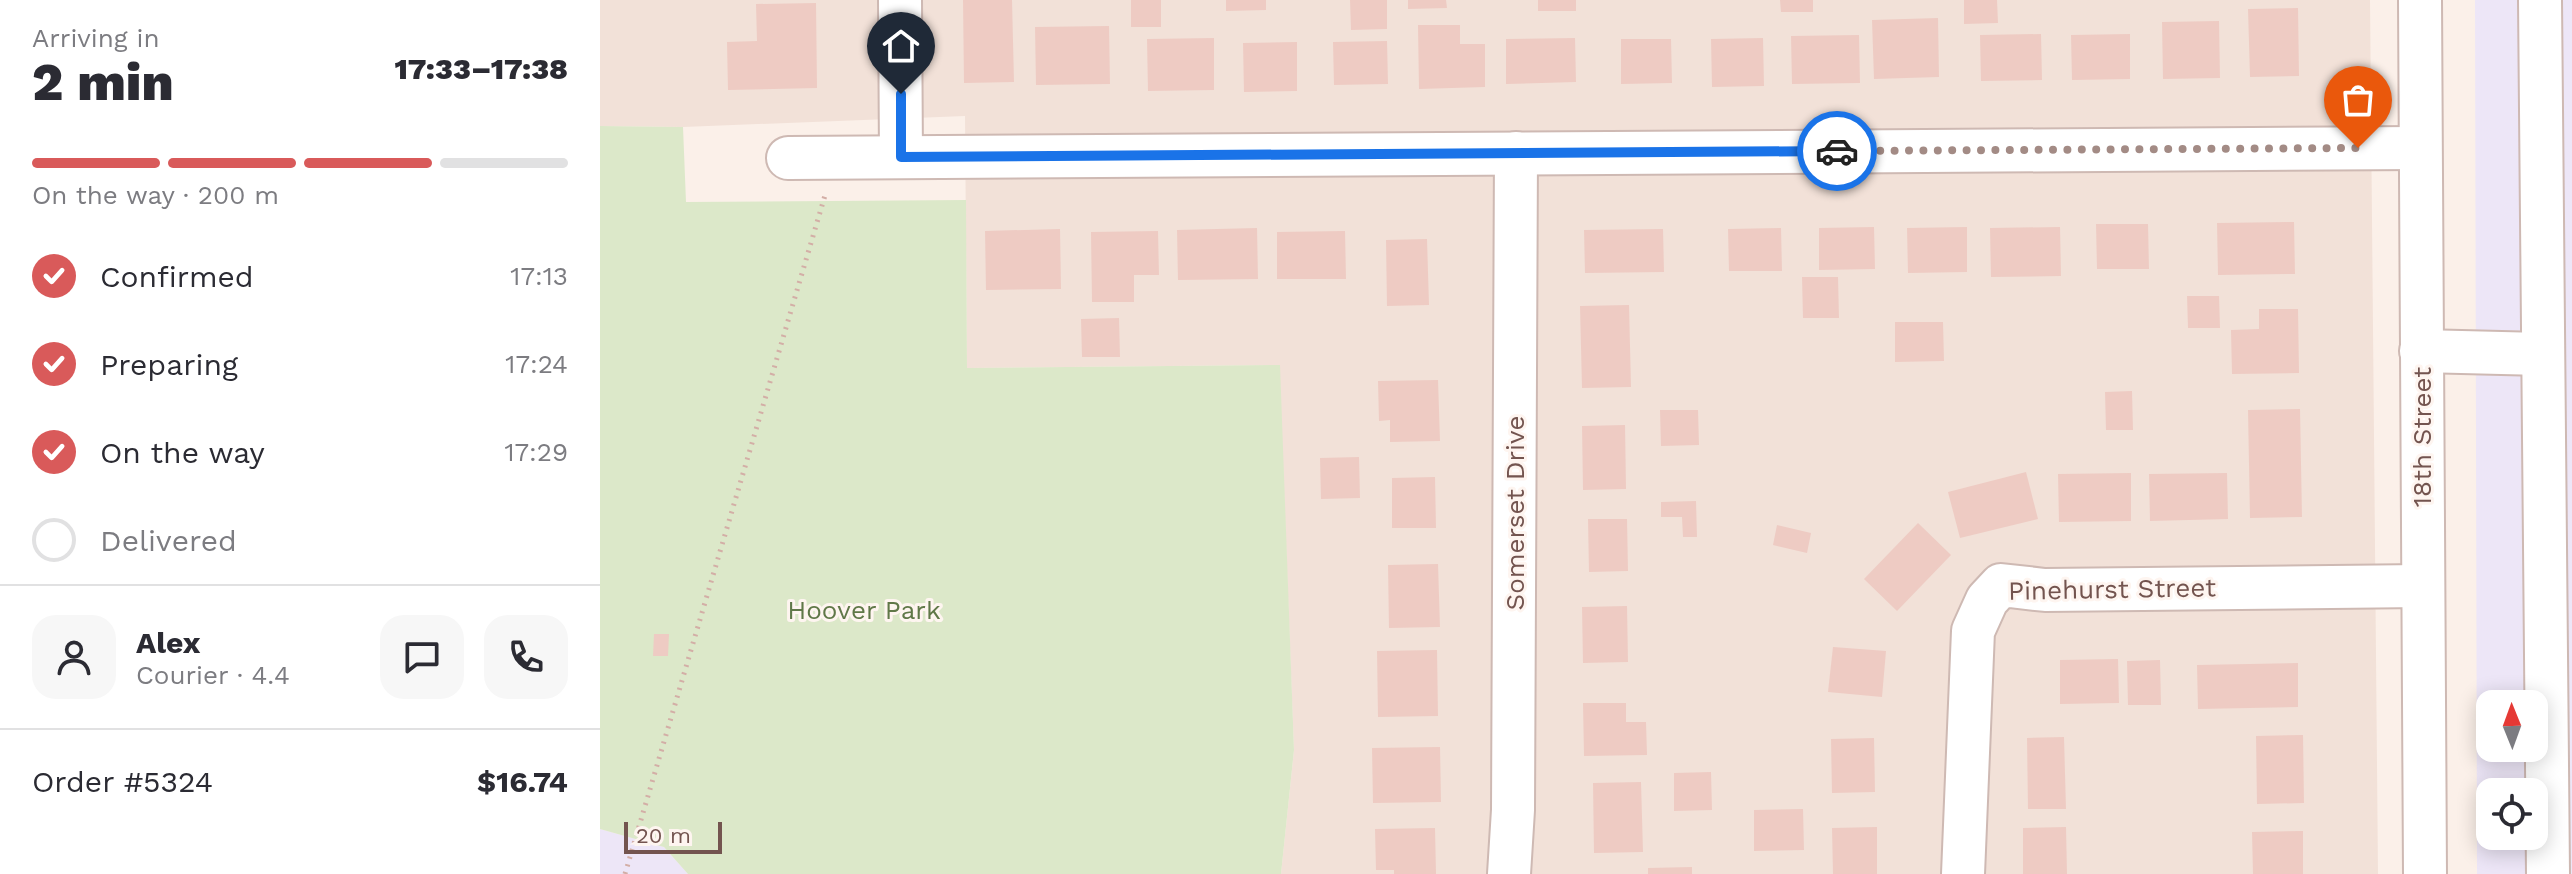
<!DOCTYPE html>
<meta charset="utf-8">
<style>
:root{--surface:#fff;--page:#f7f7f7;--text:#2b2b33;--muted:#7c7c81;--line:#e1e1e2;--accent:#d95a5a}
body{margin:0;font-family:"Work Sans",sans-serif;background:var(--page);color:var(--text);height:100vh;display:flex;flex-direction:column;font-size:30px;white-space:nowrap}
*{box-sizing:border-box;margin:0}
p{font-size:26px;color:var(--muted)}
.icon{flex:none;width:44px;height:44px;fill:none;stroke:currentColor;stroke-width:2;stroke-linecap:round;stroke-linejoin:round}
.map{position:relative;flex:1;overflow:hidden}
.panel{display:flex;flex-direction:column;background:var(--surface);width:600px}
.panel>*{flex:none}
.needle{width:52px;rotate:359deg}
.buttons{position:absolute;left:1876px;top:690px;display:grid;gap:16px}
.buttons a{display:grid;place-items:center;width:72px;height:72px;border-radius:16px;background:var(--surface);box-shadow:0 4px 20px #0003;font-size:40px}
.scale{position:absolute;left:24px;bottom:20px;width:98px;box-sizing:border-box;padding-left:8px;border:4px solid #73544f;border-top:0;font-size:22px;line-height:28px;white-space:nowrap;color:#73544f;-webkit-text-stroke:6px #fef5f0;paint-order:stroke}
.pin{position:absolute;display:grid;place-items:center;width:68px;height:68px;color:#fff;margin:-82px -34px;border-radius:50% 50% 50% 0;rotate:-45deg;box-shadow:0 0 8px #0007}
.pin .icon{rotate:45deg}
.courier{position:absolute;display:grid;place-items:center;width:80px;height:80px;margin:-40px;border:6px solid #1a73e8;border-radius:50%;background:#fff;color:#222;box-shadow:0 2px 10px #0007}
.summary em{font-style:normal;font-weight:800}
.summary div{display:flex;flex-direction:column-reverse}
.summary{display:flex;align-items:center;justify-content:space-between;height:136px;padding:0 32px}
h1{font-size:52px;font-weight:800;line-height:60px}
.bar{display:grid;grid-template-columns:repeat(4,1fr);gap:12px 8px;align-content:center;height:96px;padding:0 32px}
.bar i{height:10px;border-radius:6px;background:var(--line)}
.bar .selected{background:var(--accent)}
.bar p{grid-column:span 4}
.line{display:flex;align-items:center;gap:20px;padding:0 32px;border-top:2px solid var(--line)}
.line div{flex:1}
.round{display:grid;place-items:center;flex:none;width:84px;height:84px;border-radius:24px;background:var(--page)}
ol{padding:0 32px;list-style:none}
li{display:flex;align-items:center;gap:24px;height:88px}
li p{margin-inline-start:auto}
li .icon{padding:8px;border-radius:50%;background:var(--accent);color:#fff;stroke-width:4}
li:last-child{color:var(--muted)}
li i{width:44px;height:44px;border:4px solid var(--line);border-radius:50%}
main{display:flex;flex:1;min-height:0}
.map>svg:first-child{display:block}
</style>
<main>
<section class="panel">
<div class="summary"><div><h1>2 min</h1><p>Arriving in</p></div><em>17:33–17:38</em></div>
<div class="bar"><i class="selected"></i><i class="selected"></i><i class="selected"></i><i></i><p>On the way · 200 m</p></div>
<ol>
<li><svg class="icon" aria-label="check" viewBox="0 0 24 24"><path d="M5 12l5 5 9-10"/></svg>Confirmed<p>17:13</p></li>
<li><svg class="icon" aria-label="check" viewBox="0 0 24 24"><path d="M5 12l5 5 9-10"/></svg>Preparing<p>17:24</p></li>
<li><svg class="icon" aria-label="check" viewBox="0 0 24 24"><path d="M5 12l5 5 9-10"/></svg>On the way<p>17:29</p></li>
<li><i></i>Delivered</li>
</ol>
<div class="line" style="height:144px"><a class="round"><svg class="icon" aria-label="person" viewBox="0 0 24 24"><circle cx="12" cy="8" r="4"/><path d="M4 21q1-7 8-7t8 7"/></svg></a><div><b>Alex</b><p>Courier · 4.4</p></div><a class="round"><svg class="icon" aria-label="chat" viewBox="0 0 24 24"><path d="M4 5h16v11H9l-5 4z"/></svg></a><a class="round"><svg class="icon" aria-label="phone" viewBox="0 0 24 24"><path d="M5 4h4l2 5-3 2q2 4 5 5l2-3 5 2v4C11 20 4 13 5 4z"/></svg></a></div>
<div class="line" style="height:104px"><div>Order #5324</div><b>$16.74</b></div>
</section>
<div class="map">
<svg width="1972" height="874" viewBox="0 0 1972 874">
<rect width="100%" height="100%" fill="#fbf0e9"/>
<polygon fill="#f2e1d8" points="0,0 1770,0 1778,874 681,874 694,750 679,365 367,368 365,116 83,127 0,126"/>
<g fill="#ede6f7" fill-rule="evenodd">
<path d="M1875 0H1972V874H1877ZM1890 704H1934V748H1890ZM1890 792H1934V836H1890Z"/>
<polygon points="0,829 64,847 88,874 0,874"/>
</g>
<polygon fill="#dce8c9" points="0,126 83,127 86,202 366,200 367,368 680,365 694,750 681,874 88,874 64,847 0,829"/>
<g fill="#eecbc3">
<polygon points="363,0 412,0 414,82 364,83"/>
<rect x="531" y="0" width="30" height="27"/>
<polygon points="626,0 666,0 666,10 626,11"/>
<polygon points="750,0 787,0 787,29 751,30"/>
<polygon points="808,0 846,0 847,8 808,9"/>
<rect x="938" y="0" width="38" height="11"/>
<polygon points="1180,0 1213,0 1213,12 1181,12"/>
<polygon points="1364,0 1397,0 1398,23 1364,24"/>
<polygon points="216,3 217,88 128,90 127,42 157,41 156,4"/>
<polygon points="1698,8 1699,76 1650,77 1648,9"/>
<polygon points="1338,18 1339,77 1274,79 1272,20"/>
<polygon points="1619,21 1620,78 1563,79 1562,22"/>
<polygon points="818,25 860,25 860,44 885,44 885,87 819,89"/>
<polygon points="509,26 510,84 436,85 435,27"/>
<polygon points="1441,34 1442,80 1381,81 1380,35"/>
<polygon points="1530,34 1530,79 1472,80 1471,35"/>
<polygon points="1259,35 1260,83 1192,84 1191,36"/>
<polygon points="614,38 614,90 548,91 547,39"/>
<polygon points="975,38 976,82 906,84 906,39"/>
<polygon points="1163,38 1164,86 1112,87 1111,39"/>
<polygon points="1021,39 1071,39 1072,83 1021,84"/>
<polygon points="787,41 788,84 734,85 733,42"/>
<polygon points="697,42 697,91 644,92 643,43"/>
<polygon points="1694,222 1695,274 1618,275 1617,223"/>
<polygon points="1496,224 1548,224 1549,269 1497,269"/>
<polygon points="1274,227 1275,269 1219,270 1219,228"/>
<polygon points="1367,227 1367,272 1308,273 1307,228"/>
<polygon points="1460,227 1461,276 1391,277 1390,228"/>
<polygon points="657,228 658,279 578,280 577,230"/>
<polygon points="1181,228 1182,271 1129,271 1128,229"/>
<polygon points="460,229 461,289 386,290 385,231"/>
<polygon points="1063,229 1064,272 985,273 984,230"/>
<polygon points="558,231 559,275 534,275 534,302 492,302 491,232"/>
<polygon points="745,231 746,279 677,279 677,232"/>
<polygon points="827,239 829,305 787,306 786,240"/>
<polygon points="1202,277 1238,277 1239,318 1203,318"/>
<polygon points="1587,296 1619,296 1620,328 1588,328"/>
<polygon points="1029,305 1031,387 982,388 980,306"/>
<polygon points="1659,309 1698,309 1699,373 1632,374 1631,330 1659,329"/>
<polygon points="519,318 520,357 482,357 481,319"/>
<polygon points="1295,322 1343,322 1344,361 1295,362"/>
<polygon points="838,380 840,441 790,442 790,420 779,421 778,381"/>
<polygon points="1532,391 1533,430 1506,430 1505,392"/>
<polygon points="1700,409 1702,517 1650,518 1648,410"/>
<polygon points="1060,410 1098,410 1099,445 1061,446"/>
<polygon points="1025,425 1026,489 983,490 982,426"/>
<polygon points="759,457 760,498 721,499 720,458"/>
<polygon points="1426,472 1438,519 1360,538 1348,492"/>
<polygon points="1531,473 1531,521 1459,522 1458,474"/>
<polygon points="1627,473 1628,519 1550,521 1549,474"/>
<polygon points="835,477 836,528 792,528 792,478"/>
<polygon points="1096,501 1097,537 1083,537 1082,517 1061,517 1061,502"/>
<polygon points="988,519 1027,519 1028,571 989,572"/>
<polygon points="1318,523 1351,555 1297,611 1264,579"/>
<polygon points="1177,525 1211,533 1207,553 1173,545"/>
<polygon points="838,564 840,627 789,628 788,565"/>
<polygon points="1027,606 1028,662 983,663 982,607"/>
<polygon points="54,634 69,634 68,656 53,656"/>
<polygon points="1233,647 1286,651 1282,697 1228,692"/>
<polygon points="837,650 838,716 778,717 777,651"/>
<polygon points="1518,659 1519,703 1460,704 1460,660"/>
<polygon points="1560,660 1561,705 1528,705 1527,661"/>
<polygon points="1698,663 1698,707 1598,709 1597,665"/>
<polygon points="983,703 1026,703 1026,722 1046,722 1047,755 984,756"/>
<polygon points="1703,735 1704,803 1657,804 1656,736"/>
<polygon points="1464,737 1466,809 1428,809 1427,738"/>
<polygon points="1274,738 1275,792 1232,793 1231,739"/>
<polygon points="840,747 841,802 773,803 772,748"/>
<polygon points="1111,772 1112,810 1074,811 1074,773"/>
<polygon points="1041,782 1043,852 994,853 993,783"/>
<polygon points="1203,809 1204,850 1154,851 1154,810"/>
<polygon points="1277,827 1277,874 1233,874 1232,828"/>
<polygon points="1466,827 1467,874 1423,874 1423,828"/>
<polygon points="835,828 836,874 794,874 794,870 776,870 775,829"/>
<polygon points="1703,831 1703,874 1653,874 1652,832"/>
<polygon points="1092,867 1092,874 1048,874 1048,868"/>
</g>
<g fill="none" stroke-linecap="round" stroke-linejoin="round">
<g stroke="#ceb9b3" stroke-width="46">
<g id="minor">
<polyline points="300,0 301,157"/>
<polyline points="1820,0 1825,874"/>
<polyline points="1940,0 1948,874"/>
<polyline points="188,158 1820,148"/>
<polyline points="1821,351 1942,354"/>
<polyline points="909,874 913,810 916,153"/>
<polyline points="1363,874 1373,631 1387,600 1401,585 1445,590 1822,586"/>
</g>
</g>
<polyline stroke="#d3aea6" stroke-width="5" stroke-dasharray="2 6" stroke-linecap="butt" points="25,874 226,192"/>
<use href="#minor" stroke="#fff" stroke-width="42"/>
</g>
<g fill="none" stroke-linecap="round" stroke-linejoin="round">
<polyline stroke="#a38b85" stroke-width="8" stroke-dasharray="0 14.4" points="1237,151 1758,148"/>
<polyline stroke="#1a73e8" stroke-width="10" points="301,94 301,157 1237,151"/>
</g>
<g text-anchor="middle" stroke-width="6" stroke-linejoin="round" paint-order="stroke">
<g font-size="26" fill="#73544f" stroke="#fef5f0">
<text transform="translate(1822 437) rotate(-90)" y="9">18th Street</text>
<text transform="translate(915 513) rotate(-90)" y="9">Somerset Drive</text>
<text transform="translate(1512 589) rotate(-1)" y="9">Pinehurst Street</text>
</g>
<g font-size="26" fill="#607848" stroke="#fef5f0">
<text x="264" y="619">Hoover Park</text>
</g>
</g>
</svg>
<div class="buttons">
<a><svg class="needle" viewBox="-14 -14 28 28"><path d="M0-13l5 13h-10z" fill="#e53935"/><path d="M0 13l5-13h-10z" fill="#7c7c81"/></svg></a>
<a><svg class="icon" aria-label="locate" viewBox="0 0 24 24"><circle cx="12" cy="12" r="6"/><path d="M12 2v4M12 18v4M2 12h4M18 12h4"/></svg></a>
</div>
<div class="scale">20 m</div>
<div class="pin" style="left:1758px;top:148px;background:#ea580c"><svg class="icon" aria-label="bag" viewBox="0 0 24 24"><path d="M5 8h14l-1 12H6zM9 8a3 3 0 0 1 6 0"/></svg></div>
<div class="pin" style="left:301px;top:94px;background:#1f2937"><svg class="icon" aria-label="home" viewBox="0 0 24 24"><path d="M3 11l9-7 9 7M6 9v11h12V9"/></svg></div>
<div class="courier" style="left:1237px;top:151px"><svg class="icon" aria-label="car" viewBox="0 0 24 24"><path d="M5 17H2v-5l4-1 3-4h7l3 4 3 1v5h-3M9 17h6M6 11h13"/><circle cx="7" cy="17" r="2"/><circle cx="17" cy="17" r="2"/></svg></div>
</div>
</main>
